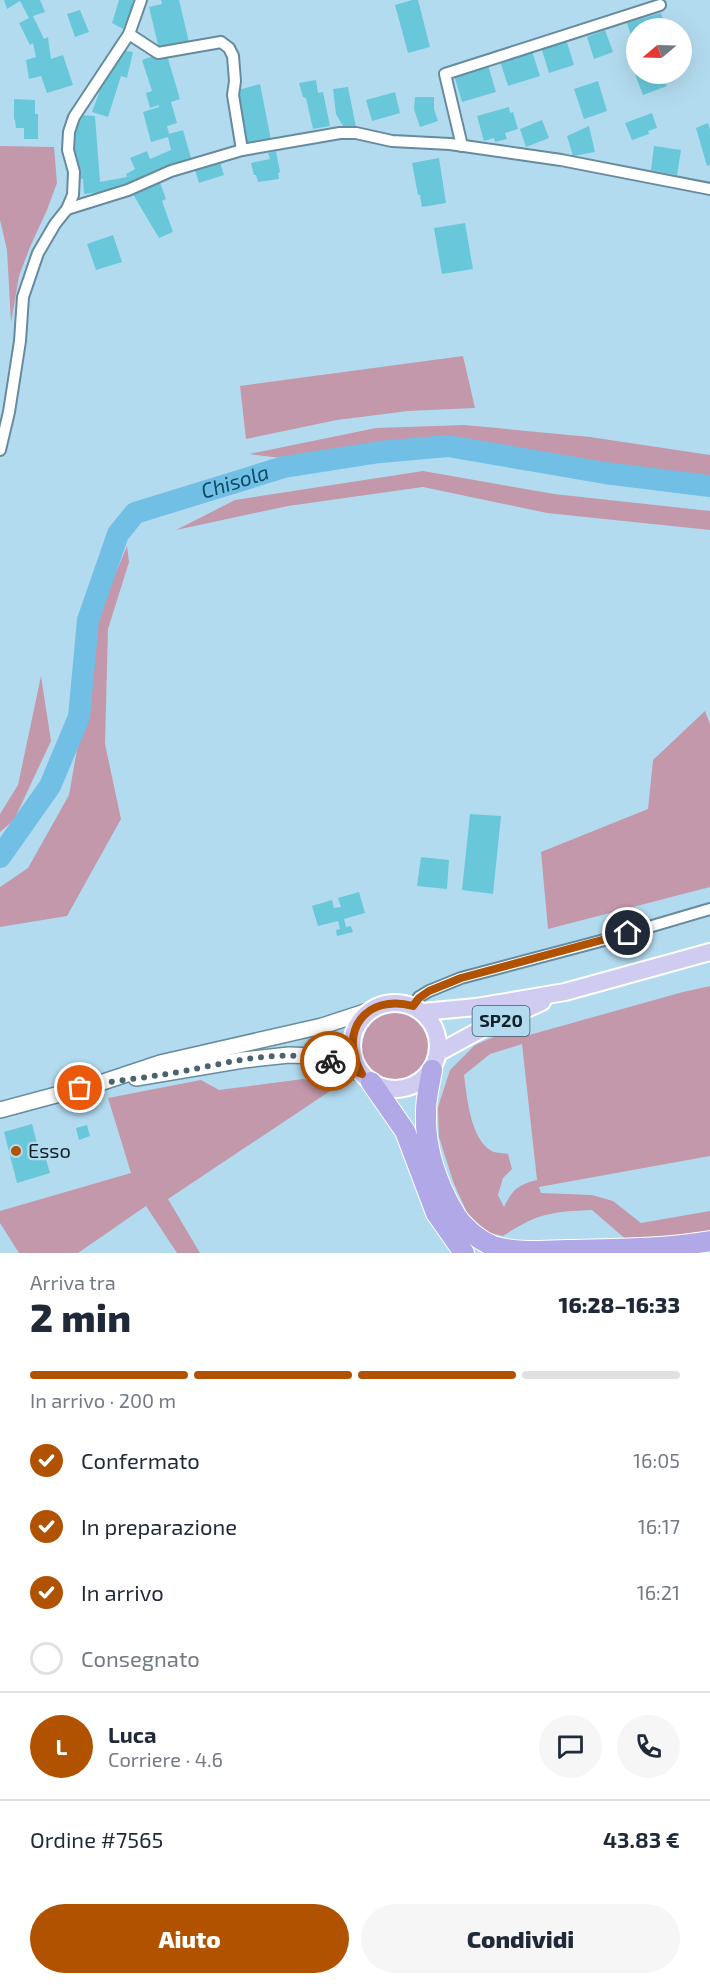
<!DOCTYPE html>
<html lang="it">
<meta charset="utf-8">
<style>
:root{--surface:#fff;--page:#f6f6f7;--text:#1f2937;--muted:#747a83;--line:#e0e1e3;--accent:#b05200}
body{margin:0;font-family:"Exo 2",sans-serif;background:var(--page);color:var(--text);height:100vh;display:flex;flex-direction:column;font-size:22px;white-space:nowrap}
*{box-sizing:border-box;margin:0}
p{font-size:20px;color:var(--muted)}
.icon{flex:none;width:33px;height:33px;fill:none;stroke:currentColor;stroke-width:2;stroke-linecap:round;stroke-linejoin:round}
.map{position:relative;height:1253px;overflow:hidden}
.drawer{display:flex;flex-direction:column;background:var(--surface);flex:1}
.drawer>*{flex:none}
.needle{width:39px;rotate:251deg}
.controls{position:absolute;left:626px;top:18px;display:grid;gap:12px}
.controls a{display:grid;place-items:center;width:66px;height:66px;border-radius:50%;background:var(--surface);box-shadow:0 6px 24px #0002;font-size:30px}
.pin{position:absolute;display:grid;place-items:center;width:51px;height:51px;color:#fff;margin:-26px;border:3px solid #fff;border-radius:50%;box-shadow:0 2px 6px #0007}
.courier{position:absolute;display:grid;place-items:center;width:60px;height:60px;margin:-30px;border:4px solid #b05200;border-radius:50%;background:#fff;color:#222;box-shadow:0 2px 8px #0007}
.head em{font-style:normal;font-weight:800}
.head div{display:flex;flex-direction:column-reverse}
.head{display:flex;align-items:center;justify-content:space-between;height:102px;padding:0 30px}
h1{font-size:39px;font-weight:800;line-height:45px}
.bar{display:grid;grid-template-columns:repeat(4,1fr);gap:9px 6px;align-content:center;height:72px;padding:0 30px}
.bar i{height:8px;border-radius:4px;background:var(--line)}
.bar .current{background:var(--accent)}
.bar p{grid-column:span 4}
.line{display:flex;align-items:center;gap:15px;padding:0 30px;border-top:2px solid var(--line)}
.line div{flex:1}
.round{display:grid;place-items:center;flex:none;width:63px;height:63px;border-radius:32px;background:var(--page)}
ol{padding:0 30px;list-style:none}
li{display:flex;align-items:center;gap:18px;height:66px}
li p{margin-inline-start:auto}
li .icon{padding:6px;border-radius:50%;background:var(--accent);color:#fff;stroke-width:4}
li:last-child{color:var(--muted)}
li i{width:33px;height:33px;border:3px solid var(--line);border-radius:50%}
.cta{display:flex;gap:12px;margin-top:auto;padding:12px 30px}
.cta a{flex:1;height:69px;border-radius:36px;background:var(--accent);color:#fff;font-size:24px;font-weight:800;line-height:69px;text-align:center}
.cta a+a{background:var(--page);color:var(--text)}
.map>svg:first-child{display:block}
</style>
<div class="map">
<svg width="710" height="1253" viewBox="0 0 710 1253">
<rect width="100%" height="100%" fill="#b3dbef"/>
<g fill="#c498ab" fill-rule="evenodd">
<polygon points="0,146 54,147 57,183 47,210 30,247 19,276 11,323 7,250 0,220"/>
<polygon points="463,356 475,408 408,411 337,420 246,439 240,386"/>
<polygon points="465,425 590,437 710,455 710,477 583,461 462,439 377,442 281,458 249,454 376,428"/>
<polygon points="423,471 554,494 710,511 710,530 547,513 423,487 288,506 176,530 235,500"/>
<polygon points="127,546 129,562 108,629 105,744 121,819 67,916 0,927 0,887 28,868 69,795 81,727 95,623"/>
<polygon points="41,676 51,741 14,820 0,832 0,814 18,785"/>
<polygon points="705,711 710,724 710,887 548,929 541,852 648,809 653,760"/>
<path d="M710 986V1156L539 1187 541 1193 592 1195 613 1201 641 1223 710 1211V1233L629 1242 592 1210C551 1212 538 1213 503 1236L486 1232 469 1217 454 1184 439 1137 438 1107 450 1070 475 1045 519 1026 522 1037 683 992ZM522 1044 537 1180C518 1185 513 1189 504 1207L498 1195 503 1178 512 1169 508 1154C504 1153 497 1153 494 1152 470 1142 467 1096 464 1075L490 1054Z"/>
<circle cx="395" cy="1046" r="33"/>
<polygon points="303,1079 336,1087 168,1199 200,1253 177,1253 146,1206 78,1253 19,1253 0,1223 0,1211 131,1173 108,1098 201,1080 219,1090"/>
</g>
<g fill="none" stroke-linecap="round" stroke-linejoin="round">
<path stroke="#71bfe4" stroke-width="22" id="s1" d="M0 857 50 786 79 717 88 620 118 534 135 513 284 467 380 452 448 446 605 473 710 486"/>
</g>
<g fill="#68c8d9">
<polygon points="4,0 40,0 45,12 33,16 44,39 48,37 51,59 63,55 73,85 47,93 41,76 29,79 26,60 36,57 33,43 30,45 19,23 29,18 20,1 7,9"/>
<polygon points="119,0 133,0 131,13 123,29 112,23"/>
<polygon points="161,0 179,0 189,42 159,49 149,7 162,4"/>
<polygon points="412,0 418,0 430,47 408,53 395,5"/>
<polygon points="80,10 89,32 75,37 67,14"/>
<polygon points="661,13 666,28 636,28 636,44 634,44 627,23"/>
<polygon points="605,30 613,52 594,59 587,37"/>
<polygon points="566,39 574,65 549,73 541,47"/>
<polygon points="120,50 133,52 127,78 121,76 108,117 92,112 107,71"/>
<polygon points="532,51 540,76 508,86 500,61"/>
<polygon points="166,52 180,99 171,102 177,123 167,126 169,134 183,130 191,158 118,190 84,194 83,179 77,178 72,131 80,115 95,116 100,182 127,177 126,174 135,169 130,158 147,151 150,159 171,150 168,137 151,142 143,112 159,107 159,105 150,108 146,93 152,91 142,60"/>
<polygon points="488,65 496,92 462,102 454,75"/>
<polygon points="635,74 662,74 667,86 643,95"/>
<polygon points="316,80 318,93 323,92 330,126 313,129 306,98 303,97 299,83"/>
<polygon points="598,81 607,111 584,119 574,89"/>
<polygon points="260,84 271,140 246,145 235,91"/>
<polygon points="348,87 356,127 343,126 336,114 333,89"/>
<polygon points="395,92 400,113 372,121 366,100"/>
<polygon points="415,97 434,97 434,109 438,121 420,127 414,109"/>
<polygon points="14,99 35,100 35,114 38,114 38,139 24,139 24,128 16,128 15,120 14,119"/>
<polygon points="509,107 510,113 513,112 518,129 505,133 507,139 495,142 494,138 484,141 477,116"/>
<polygon points="652,113 657,128 648,131 649,134 632,140 625,123"/>
<polygon points="542,120 549,138 526,147 520,129"/>
<polygon points="708,123 710,130 710,165 707,166 696,128"/>
<polygon points="589,126 595,152 573,156 567,136"/>
<polygon points="654,146 681,150 677,175 651,170"/>
<polygon points="276,151 280,172 278,173 279,179 258,182 256,175 254,175 251,163 270,159 268,153"/>
<polygon points="439,158 446,203 422,207 420,195 418,195 412,163"/>
<polygon points="219,159 224,175 199,183 194,167"/>
<polygon points="159,180 166,199 162,201 173,232 159,238 131,191"/>
<polygon points="465,223 473,269 442,274 434,228"/>
<polygon points="113,235 122,262 96,270 87,244"/>
<polygon points="470,814 501,816 493,894 462,890"/>
<polygon points="421,857 449,860 447,889 417,886"/>
<polygon points="359,892 365,913 344,919 346,927 351,926 353,932 337,936 336,930 340,929 338,921 318,926 312,906 332,900 334,908 341,907 338,898"/>
<polygon points="32,1124 38,1147 42,1146 50,1173 17,1183 4,1132"/>
<polygon points="87,1125 90,1136 79,1140 76,1128"/>
</g>
<g fill="none" stroke-linecap="round" stroke-linejoin="round">
<g stroke="#668b9e" stroke-width="14">
<g id="street">
<polyline points="129,34 158,53 221,42 229,48 233,56 235,81 233,95 242,150"/>
<polyline points="462,146 445,74 660,5"/>
<polyline points="67,209 128,190 171,171 242,150 340,133 356,133 392,141 450,144 561,160 710,189"/>
<polyline points="0,450 9,412 20,341 23,297 38,253 55,224 67,209 73,195 74,172 68,150 69,132 74,117 129,34 141,0"/>
<polyline points="413,1006 419,997 429,991 461,978 608,939 710,909"/>
</g>
</g>
<g stroke="#668b9e" stroke-width="18">
<g id="secondary">
<polyline points="136,1078 243,1060 289,1055 315,1056 362,1074"/>
<polyline points="0,1110 97,1084 160,1063 322,1026 368,1011"/>
</g>
</g>
<g stroke="#fff" stroke-width="20">
<g id="primary">
<circle cx="395" cy="1046" r="43"/>
<polyline points="423,1012 476,1007 565,992 710,952"/>
<polyline points="438,1053 482,1029 542,1002"/>
</g>
</g>
<g stroke="#fff" stroke-width="22">
<g id="highway">
<path d="M432 1070C430 1083 426 1097 426 1111 424 1153 441 1196 465 1229"/>
<polyline points="371,1082 405,1131 436,1213 464,1253"/>
<path d="M457 1218C468 1230 478 1240 493 1246 516 1253 543 1251 567 1250 615 1249 663 1249 710 1241"/>
</g>
</g>
<use href="#street" stroke="#fff" stroke-width="10"/>
<use href="#secondary" stroke="#fff" stroke-width="15"/>
<use href="#primary" stroke="#d0cbf1" stroke-width="16"/>
<use href="#highway" stroke="#b0a8e7" stroke-width="20"/>
</g>
<g fill="none" stroke-linecap="round" stroke-linejoin="round">
<path stroke="#4b636f" stroke-width="6" stroke-dasharray="0 10.8" d="M80 1088C108 1081 138 1079 166 1074 220 1066 276 1046 330 1061"/>
<path stroke="#b05200" stroke-width="8" d="M330 1061 362 1074C337 1032 366 993 413 1006L419 998 429 991 461 978 628 933"/>
</g>
<circle fill="#b05200" stroke="#b3dbef" stroke-width="2" cx="16" cy="1151" r="6"/>
<g text-anchor="middle" stroke-width="4.5" stroke-linejoin="round" paint-order="stroke">
<rect fill="#b3dbef" stroke="#435a65" stroke-width="1.5" x="472.5" y="1006" width="57" height="30" rx="4.5"/>
<g font-size="18" font-weight="bold" fill="#13222a">
<text x="501" y="1027">SP20</text>
</g>
<g font-size="20" fill="#13222a" stroke="#b3dbef" text-anchor="start">
<text x="28" y="1158">Esso</text>
</g>
<g font-size="21" font-style="italic" fill="#0c4d67" stroke="#b3dbef">
<text dy="7" stroke="none"><textPath href="#s1" startOffset="482">Chisola</textPath></text>
</g>
</g>
</svg>
<div class="controls">
<a><svg class="needle" viewBox="-14 -14 28 28"><path d="M0-13l5 13h-10z" fill="#e53935"/><path d="M0 13l5-13h-10z" fill="#747a83"/></svg></a>
</div>
<div class="pin" style="left:80px;top:1088px;background:#ea580c"><svg class="icon" aria-label="bag" viewBox="0 0 24 24"><path d="M5 8h14l-1 12H6zM9 8a3 3 0 0 1 6 0"/></svg></div>
<div class="pin" style="left:628px;top:933px;background:#1f2937"><svg class="icon" aria-label="home" viewBox="0 0 24 24"><path d="M3 11l9-7 9 7M6 9v11h12V9"/></svg></div>
<div class="courier" style="left:330px;top:1061px"><svg class="icon" aria-label="bike" viewBox="0 0 24 24"><circle cx="6" cy="16" r="4"/><circle cx="18" cy="16" r="4"/><path d="M6 16l4-8h5l3 8M10 8l3 8H6M13 5h3"/></svg></div>
</div>
<section class="drawer">
<div class="head"><div><h1>2 min</h1><p>Arriva tra</p></div><em>16:28–16:33</em></div>
<div class="bar"><i class="current"></i><i class="current"></i><i class="current"></i><i></i><p>In arrivo · 200 m</p></div>
<ol>
<li><svg class="icon" aria-label="check" viewBox="0 0 24 24"><path d="M5 12l5 5 9-10"/></svg>Confermato<p>16:05</p></li>
<li><svg class="icon" aria-label="check" viewBox="0 0 24 24"><path d="M5 12l5 5 9-10"/></svg>In preparazione<p>16:17</p></li>
<li><svg class="icon" aria-label="check" viewBox="0 0 24 24"><path d="M5 12l5 5 9-10"/></svg>In arrivo<p>16:21</p></li>
<li><i></i>Consegnato</li>
</ol>
<div class="line" style="height:108px"><b class="round" style="background:var(--accent);color:#fff">L</b><div><b>Luca</b><p>Corriere · 4.6</p></div><a class="round"><svg class="icon" aria-label="chat" viewBox="0 0 24 24"><path d="M4 5h16v11H9l-5 4z"/></svg></a><a class="round"><svg class="icon" aria-label="phone" viewBox="0 0 24 24"><path d="M5 4h4l2 5-3 2q2 4 5 5l2-3 5 2v4C11 20 4 13 5 4z"/></svg></a></div>
<div class="line" style="height:78px"><div>Ordine #7565</div><b>43.83 €</b></div>
<div class="cta"><a>Aiuto</a><a>Condividi</a></div>
</section>
